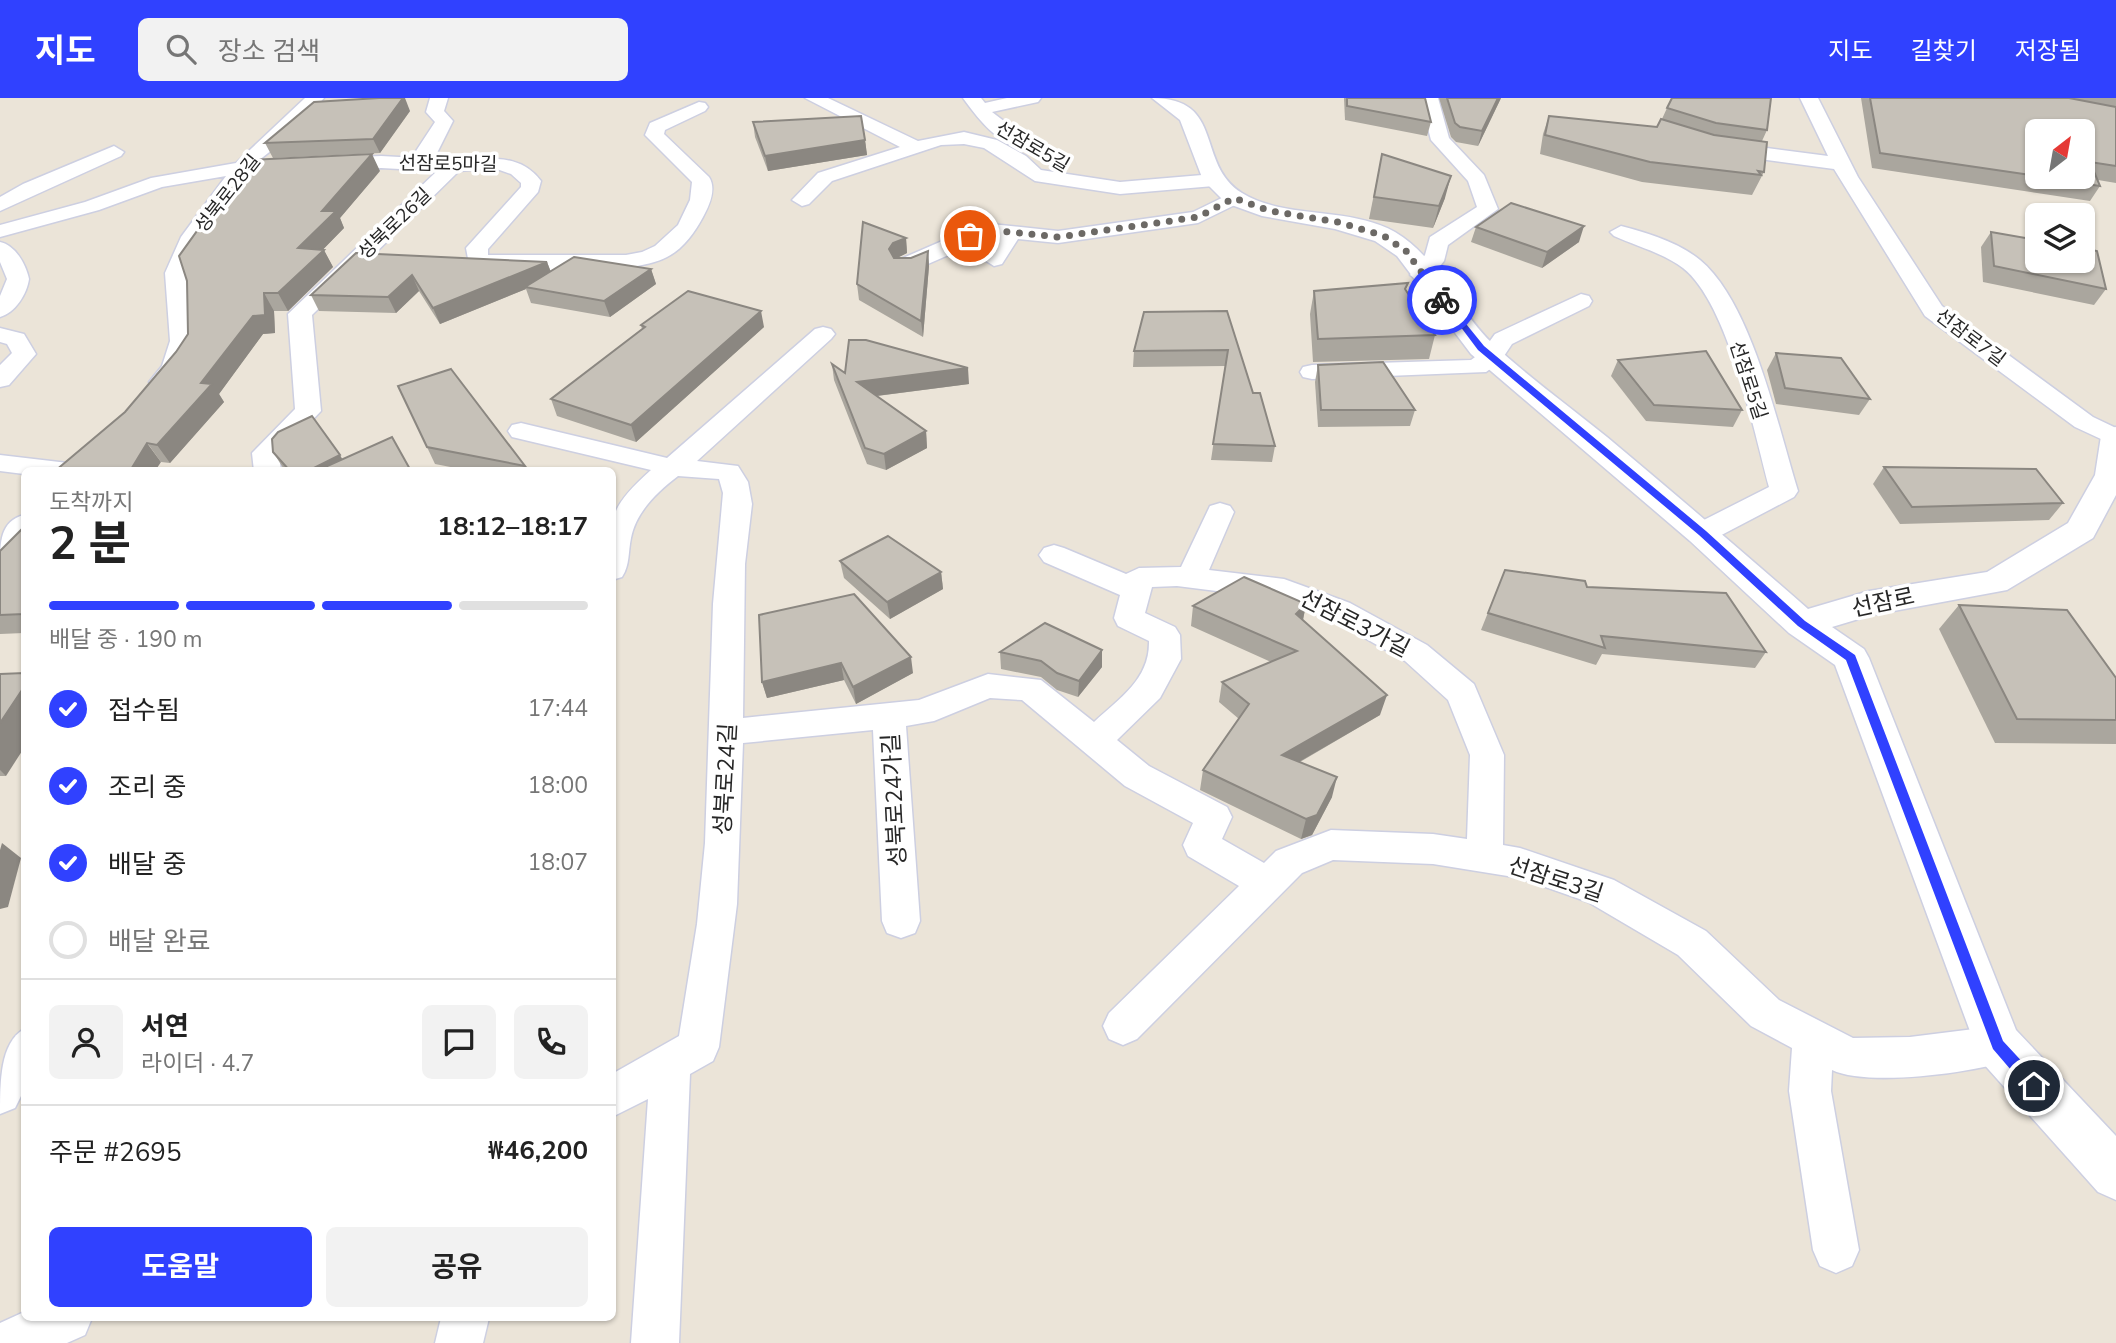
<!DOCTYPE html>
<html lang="ko">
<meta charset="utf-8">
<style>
:root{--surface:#fff;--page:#f2f2f2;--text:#222;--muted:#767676;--line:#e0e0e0;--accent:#3041ff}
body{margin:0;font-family:"Nunito Sans","Noto Sans KR",sans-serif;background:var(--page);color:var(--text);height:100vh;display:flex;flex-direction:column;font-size:26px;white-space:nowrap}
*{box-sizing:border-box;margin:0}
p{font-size:23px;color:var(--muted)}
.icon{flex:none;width:38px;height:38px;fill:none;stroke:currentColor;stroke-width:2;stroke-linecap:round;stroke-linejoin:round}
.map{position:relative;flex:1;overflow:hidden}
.side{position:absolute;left:21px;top:369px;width:595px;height:854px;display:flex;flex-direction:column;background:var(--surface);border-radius:10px;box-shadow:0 2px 5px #0004}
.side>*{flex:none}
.needle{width:46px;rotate:31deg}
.controls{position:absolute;left:2025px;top:21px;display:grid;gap:14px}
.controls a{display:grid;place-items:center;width:70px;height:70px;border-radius:10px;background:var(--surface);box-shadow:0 2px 5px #0004;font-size:35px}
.pin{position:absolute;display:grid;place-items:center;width:60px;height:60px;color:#fff;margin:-30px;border:4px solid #fff;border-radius:50%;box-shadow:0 2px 7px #0007}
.courier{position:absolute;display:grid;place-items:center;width:70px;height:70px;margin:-35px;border:5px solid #3041ff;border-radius:50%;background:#fff;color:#222;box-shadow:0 2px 9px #0007}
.overview em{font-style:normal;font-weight:700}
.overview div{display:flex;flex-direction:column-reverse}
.overview{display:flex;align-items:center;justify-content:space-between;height:119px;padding:0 28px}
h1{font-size:46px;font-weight:700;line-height:52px}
.bar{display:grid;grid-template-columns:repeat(4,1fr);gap:10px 7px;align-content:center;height:84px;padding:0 28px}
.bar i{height:9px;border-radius:5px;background:var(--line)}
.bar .on{background:var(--accent)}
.bar p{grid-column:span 4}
.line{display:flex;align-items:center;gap:18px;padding:0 28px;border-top:2px solid var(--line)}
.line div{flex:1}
.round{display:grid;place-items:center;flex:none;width:74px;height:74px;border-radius:10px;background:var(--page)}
ol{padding:0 28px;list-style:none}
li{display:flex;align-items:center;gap:21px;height:77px}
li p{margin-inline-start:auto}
li .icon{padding:7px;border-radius:50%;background:var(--accent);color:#fff;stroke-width:4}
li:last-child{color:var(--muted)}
li i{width:38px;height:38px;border:4px solid var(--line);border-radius:50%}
.cta{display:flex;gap:14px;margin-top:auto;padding:14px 28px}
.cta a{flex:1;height:80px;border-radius:10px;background:var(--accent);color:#fff;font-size:28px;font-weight:700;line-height:80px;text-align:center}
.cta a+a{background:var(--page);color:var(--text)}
header{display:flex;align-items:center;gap:42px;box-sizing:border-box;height:98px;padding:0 35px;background:var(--accent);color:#fff}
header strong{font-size:33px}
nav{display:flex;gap:38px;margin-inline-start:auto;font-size:24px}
.search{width:490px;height:63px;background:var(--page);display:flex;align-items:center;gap:18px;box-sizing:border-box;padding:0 24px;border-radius:10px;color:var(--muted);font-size:26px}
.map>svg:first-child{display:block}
</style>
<header>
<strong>지도</strong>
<div class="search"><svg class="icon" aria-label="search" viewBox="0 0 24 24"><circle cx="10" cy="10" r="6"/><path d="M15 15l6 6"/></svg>장소 검색</div>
<nav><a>지도</a><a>길찾기</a><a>저장됨</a></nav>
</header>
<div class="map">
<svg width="2116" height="1245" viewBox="0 0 2116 1245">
<rect width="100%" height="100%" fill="#ebe4d8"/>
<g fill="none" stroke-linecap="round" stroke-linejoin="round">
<g stroke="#cdcfe1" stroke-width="3">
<g id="street">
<path d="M305 0H324L292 36 258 63 381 58 418 60 416 53 435 24 426 14 430 0H448L444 13 453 23 436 57C472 68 514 47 541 83L538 94 488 151V157H626L642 154 655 148 678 127 690 102 692 84 645 37 650 25 699 4 705 5 708 9 705 13 665 32 664 36 709 79C717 91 709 108 703 119 695 134 683 151 667 159 634 178 507 175 469 166L466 150 521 89V85L511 76 494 70 459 73 312 217 321 313 279 357 281 373H254L252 355 295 311 288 216 437 73 381 70 248 76 202 139 187 175 194 243 186 270 170 289H152L149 284 162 268 170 243 165 175 181 139 226 78 162 89 99 112 0 139V127L85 104 151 80 236 65Z"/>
<polygon points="805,0 828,0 918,43 964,34 997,42 1026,58 1041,72 1120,84 1214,76 1224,82 1214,88 1120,96 1035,83 984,50 964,46 941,47 832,83 809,106 802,108 792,102 818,75 900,49"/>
<path d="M963 0H981L985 5 1007 0H1041L1038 4 992 14 1034 46 1025 52C997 45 979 22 963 0Z"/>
<polygon points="1420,0 1438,0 1449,40 1484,77 1498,111 1448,147 1444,163 1429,182 1421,184 1410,177 1425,157 1430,139 1477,109 1468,83 1431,42"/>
<polygon points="1800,0 1818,0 1858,79 1942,208 2093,319 2116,330 2116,348 2075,329 1925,218 1834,71 1722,56 1713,50 1722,44 1828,58"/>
<polygon points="114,48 124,54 121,58 0,113 0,99 23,86"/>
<polygon points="1234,94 1244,100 1241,104 1198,125 1058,145 1018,141 1002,166 994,168 983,161 999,139 992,138 912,173 896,173 893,168 896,163 963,134 991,126 1058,133 1193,114"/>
<path d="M1621 128C1645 134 1680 145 1700 162 1752 205 1778 329 1798 393L1794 399 1712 442 1702 444 1692 442 1688 435 1692 428 1769 389C1754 333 1728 205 1683 170 1663 155 1636 148 1614 138L1610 134Z"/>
<path d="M0 144C15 147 26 166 29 181 27 196 15 215 0 219V198L7 181 0 164Z"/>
<polygon points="1581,196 1589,198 1592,203 1589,208 1512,246 1500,264 1486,274 1312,281 1303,279 1300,274 1303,269 1312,267 1471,262 1482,254 1495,236"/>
<path d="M823 229 831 231 835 236 831 241 697 363 738 368 748 384 752 406 745 466 743 620 919 602 988 576 1041 582 1094 624C1120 600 1150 581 1149 543L1118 528 1114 520 1120 497 1044 464 1039 457 1044 450 1054 447 1064 450 1126 476 1139 470 1181 469 1210 408 1220 405 1230 408 1234 414 1209 472 1284 481 1350 505 1427 547 1474 586 1504 657 1503 747 1520 750 1614 782 1706 833 1779 902 1853 940 1910 939 1998 928 2013 933 2019 947 2013 961C1976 975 1867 989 1832 972L1831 993 1859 1152 1852 1168 1836 1175 1820 1168 1813 1152 1789 993 1792 950 1751 928 1678 857 1588 804 1520 780 1433 766 1333 762 1302 775 1137 941 1123 947 1109 941 1103 928 1109 915 1239 788 1188 758 1183 747 1193 725 1125 688 1022 602 990 600 934 623 906 628 920 823 915 835 901 840 887 835 882 823 873 632 743 645 737 806 719 949 713 963 690 976 679 1245H631L648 1001 612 1019V976L679 938 697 826 705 745 713 506 723 395 719 381 678 378C657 394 636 414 631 440 628 454 630 467 622 479L612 482C612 421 603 415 651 372L512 339 508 333 512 327 521 325 667 360 815 231ZM1177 488 1280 501 1328 519 1405 563 1448 602 1470 657 1467 741 1433 736 1331 732 1276 753 1264 765 1222 741 1232 719 1227 709 1149 668 1117 642 1160 600 1181 561 1180 537 1175 529 1145 515 1152 489Z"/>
<polygon points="0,230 24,236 36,256 9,287 0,289 0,267 12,255 7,246 0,244"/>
<polygon points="0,357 68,365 78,367 81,373 24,373 24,376 0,373"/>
<path d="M24 417C26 438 24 460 0 467 0 445 0 423 24 417Z"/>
<path d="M24 931V992L15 1010 0 1016C0 984 0 945 24 931Z"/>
<polygon points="24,1214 24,1220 92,1220 85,1237 67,1245 0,1245 0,1225"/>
<polygon points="441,1220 489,1220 483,1245 435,1245"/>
</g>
</g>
<g stroke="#cdcfe1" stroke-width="3">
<path id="secondary" d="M1152 0C1226 0 1195 66 1242 95 1286 122 1349 108 1395 134 1438 159 1457 212 1492 245 1528 279 1569 308 1607 339 1675 396 1742 453 1808 511L1869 493 1987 474 2068 425 2095 377 2101 338 2105 332 2116 329V397L2093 440 2007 492 1872 517 1832 529 1864 551 1869 560 2016 932 2116 1038V1102L2098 1094 1981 963 1835 567 1789 535 1690 443 1471 256 1397 158 1375 143 1335 131 1262 118 1226 105 1203 82 1180 22Z"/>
</g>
<use href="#street" fill="#fff" fill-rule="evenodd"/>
<use href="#secondary" fill="#fff" fill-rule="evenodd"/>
</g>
<g fill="#aaa69e">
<polygon points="1344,0 1425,0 1431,24 1427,38 1345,22"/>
<polygon points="1439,0 1501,0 1478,48 1456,44 1451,39"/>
<polygon points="1861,0 2116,0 2116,85 2098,82 2100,88 2090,103 1872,70"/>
<polygon points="1667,10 1767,32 1762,43 1764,74 1752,97 1642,84 1540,56 1543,36 1549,18 1657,29 1662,21"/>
<polygon points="410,13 380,55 273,60 265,45"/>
<polygon points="753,24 865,42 867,57 768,73 755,39"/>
<polygon points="1382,56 1445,100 1433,130 1369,121"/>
<polygon points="380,73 340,120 344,130 323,151 333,169 288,213 274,213 275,235 263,236 219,296 224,304 170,365 161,364 125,314"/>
<polygon points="1476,129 1579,144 1542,170 1471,144"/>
<polygon points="1991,134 2106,191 2094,207 1983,184 1981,149"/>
<polygon points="906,140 907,155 897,160 911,160 928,153 929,168 923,239 859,202 857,186"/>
<polygon points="356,155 547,164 551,174 651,171 656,186 610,219 531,205 526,191 440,226 419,193 396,215 319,213 311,197"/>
<polygon points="1406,192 1435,237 1429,261 1313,264 1310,216 1314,193"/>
<polygon points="1227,213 1253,295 1275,348 1272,364 1211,362 1225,268 1133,269 1134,253"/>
<polygon points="641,227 764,229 636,344 557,318 551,301 642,231"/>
<polygon points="1776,255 1870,301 1859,317 1776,306 1767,272"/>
<polygon points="1618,262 1742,312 1733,329 1646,323 1611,278"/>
<polygon points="832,266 845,275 969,286 877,298 926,333 927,350 886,372 867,366 834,282"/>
<polygon points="1318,267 1415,312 1410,328 1318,329 1315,284"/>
<polygon points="398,288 525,368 527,373 471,373 435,366"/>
<polygon points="273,354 342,361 411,373 285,373"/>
<polygon points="1884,369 2063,405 2049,422 1900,426 1873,386"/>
<polygon points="24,429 24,535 0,536 0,453"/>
<polygon points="840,463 941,474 943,491 890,521 844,480"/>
<polygon points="1505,472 1587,489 1766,554 1755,570 1602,556 1596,567 1481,532"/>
<polygon points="1306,506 1303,522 1380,617 1300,664 1332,699 1312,737 1301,741 1200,692 1203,672 1239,621 1219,604 1222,584 1271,564 1191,528 1193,508"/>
<polygon points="1959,507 2116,580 2116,646 1995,645 1939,531"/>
<polygon points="759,517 913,575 856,606 844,582 767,600 762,584"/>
<polygon points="1102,552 1102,569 1078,599 1057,592 1041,579 1001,571 1000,554"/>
<polygon points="0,576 6,678 0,678"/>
</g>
<g fill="#8b8781">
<polygon points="403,0 405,0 410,13 380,55 373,41"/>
<polygon points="1498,0 1501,0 1478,48 1482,33"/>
<polygon points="865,42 867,57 768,73 765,58"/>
<polygon points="372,56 380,73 340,120 344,130 311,164 324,152 333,169 288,213 278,195 298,150 322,113"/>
<polygon points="1451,78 1445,100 1433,130 1439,108"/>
<polygon points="1584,128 1579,144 1542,170 1547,154"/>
<polygon points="906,140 907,155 895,161 889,151 893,145"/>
<polygon points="928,153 929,168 923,239 921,223"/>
<polygon points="547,164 553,180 525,189 526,191 440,226 433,210"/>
<polygon points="651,171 656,186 610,219 604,203"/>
<polygon points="412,177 419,193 396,215 388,199"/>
<polygon points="264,195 274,213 275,235 263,236 219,296 224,304 170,365 157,347"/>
<polygon points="761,213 764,229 636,344 631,327"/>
<polygon points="968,270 969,286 860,300 857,284"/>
<polygon points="926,333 927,350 886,372 884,356"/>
<polygon points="147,345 161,364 155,373 130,373"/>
<polygon points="340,357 349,373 308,373"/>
<polygon points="941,474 943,491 890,521 887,504"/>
<polygon points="1306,506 1302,527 1296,516"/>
<polygon points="1102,552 1102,569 1078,599 1079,583"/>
<polygon points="911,559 913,575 856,606 853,589"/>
<polygon points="841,565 844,582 767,600 762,584"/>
<polygon points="24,589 24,650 6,678 0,672 0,625"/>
<polygon points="1387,597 1380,617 1278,676 1282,657"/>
<polygon points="1337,679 1332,699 1312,737 1301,741 1306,721"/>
<polygon points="2,745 21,760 8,809 0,811 0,752"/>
</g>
<g fill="#c6c1b8" stroke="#8b8781" stroke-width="2">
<polygon points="379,0 403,0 373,41 265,45 314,4"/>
<polygon points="1347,0 1425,0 1431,24 1347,8"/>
<polygon points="1447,0 1498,0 1482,33 1460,29 1455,25"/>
<polygon points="1672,0 1771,0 1767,32 1716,25 1667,10"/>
<polygon points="1870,0 2069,0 2116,9 2116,68 2090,64 2100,88 2039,79 2082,79 2082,33 2037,33 2037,78 1880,55"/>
<polygon points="861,18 865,42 765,58 753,24"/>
<polygon points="1549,18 1657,29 1661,21 1714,37 1767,44 1764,74 1758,73 1761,77 1650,64 1545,37"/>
<polygon points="372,56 322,113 336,113 298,150 324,152 278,195 264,195 265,217 253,218 201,285 212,286 157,347 147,345 130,373 55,373 125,314 176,254 188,236 187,183 179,158 248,62"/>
<polygon points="1382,56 1451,78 1439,108 1374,99"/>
<polygon points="1511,105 1584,128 1547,154 1476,129"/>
<polygon points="863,124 906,140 893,145 889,151 894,160 911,160 928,153 921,223 857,186"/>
<polygon points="1991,134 2037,142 2037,163 2082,163 2082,150 2097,153 2106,191 1994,168"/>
<polygon points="356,155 547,164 433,210 412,177 388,199 311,197"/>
<polygon points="574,159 651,171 604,203 525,189"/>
<polygon points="1408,185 1405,191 1435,237 1318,241 1314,193"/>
<polygon points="688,193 761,213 631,327 551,301 645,229 641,227"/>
<polygon points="1227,213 1253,295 1260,295 1275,348 1213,346 1228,252 1134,253 1144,214"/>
<polygon points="849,242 866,242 968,270 857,284 926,333 884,356 865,350 832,266 845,275"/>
<polygon points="1706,253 1742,312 1654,307 1618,262"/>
<polygon points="1776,255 1841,260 1870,301 1785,290"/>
<polygon points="1383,264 1415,312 1321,312 1318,267"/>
<polygon points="451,271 525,368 427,349 398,288"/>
<polygon points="312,318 340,357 308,373 290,373 273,354 272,341 278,334"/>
<polygon points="392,339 411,373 326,373 325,369"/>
<polygon points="1884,369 2036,371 2063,405 1912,409"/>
<polygon points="24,429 24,516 0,517 0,453"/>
<polygon points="888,438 941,474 887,504 840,463"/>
<polygon points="1505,472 1585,483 1587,489 1726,495 1766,554 1601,538 1605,550 1488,515"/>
<polygon points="1244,479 1306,506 1296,516 1387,597 1282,657 1337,679 1317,717 1306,721 1203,672 1249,606 1222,584 1297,553 1193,508"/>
<polygon points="854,496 911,559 853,589 841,565 762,584 759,517"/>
<polygon points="1959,507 2067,512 2116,580 2116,622 2017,621"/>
<polygon points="1045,525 1102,552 1079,583 1057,575 1041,563 1000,554"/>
<polygon points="24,575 24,589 0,625 0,576"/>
</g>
<polygon fill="#3041ff" points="1439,200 1445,200 1484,248 1706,433 1805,523 1855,557 2003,943 2040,983 2040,993 2029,993 1993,951 1846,562 1798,528 1699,437 1478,252"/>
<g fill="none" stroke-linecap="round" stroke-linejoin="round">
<polyline stroke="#6c6965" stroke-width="7" stroke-dasharray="0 12.6" points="970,138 991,132 1058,139 1150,126 1198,119 1234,100 1270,113 1338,124 1384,138 1406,153 1442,202"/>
</g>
<g text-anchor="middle" stroke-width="7" stroke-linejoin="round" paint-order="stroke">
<g font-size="19" fill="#272727" stroke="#fff">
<text transform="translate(1033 48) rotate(30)" y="7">선잠로5길</text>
<text transform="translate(448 65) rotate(1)" y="7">선잠로5마길</text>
<text transform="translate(227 95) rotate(-52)" y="7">성북로28길</text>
<text transform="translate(394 125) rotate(-44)" y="7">성북로26길</text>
<text transform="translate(1971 239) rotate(37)" y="7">선잠로7길</text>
<text transform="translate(1749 282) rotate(72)" y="7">선잠로5길</text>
</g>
<g font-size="23" fill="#272727" stroke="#fff">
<text transform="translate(1883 504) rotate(-12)" y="8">선잠로</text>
<text transform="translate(1355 525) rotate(27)" y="8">선잠로3가길</text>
<text transform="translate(725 681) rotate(-87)" y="8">성북로24길</text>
<text transform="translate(894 702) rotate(-93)" y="8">성북로24가길</text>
<text transform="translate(1556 781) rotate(18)" y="8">선잠로3길</text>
</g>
</g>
</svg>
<div class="controls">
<a><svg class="needle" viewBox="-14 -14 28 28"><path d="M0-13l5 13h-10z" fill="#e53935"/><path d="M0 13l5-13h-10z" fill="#767676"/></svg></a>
<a><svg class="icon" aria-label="layers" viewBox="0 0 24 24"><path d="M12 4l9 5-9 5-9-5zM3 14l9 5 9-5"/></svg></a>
</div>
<div class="pin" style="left:970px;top:138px;background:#ea580c"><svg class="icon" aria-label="bag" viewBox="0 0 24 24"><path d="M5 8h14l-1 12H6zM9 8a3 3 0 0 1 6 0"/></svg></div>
<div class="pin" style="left:2034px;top:988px;background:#1f2937"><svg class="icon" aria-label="home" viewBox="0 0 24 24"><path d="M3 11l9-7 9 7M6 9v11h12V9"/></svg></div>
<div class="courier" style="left:1442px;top:202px"><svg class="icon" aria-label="bike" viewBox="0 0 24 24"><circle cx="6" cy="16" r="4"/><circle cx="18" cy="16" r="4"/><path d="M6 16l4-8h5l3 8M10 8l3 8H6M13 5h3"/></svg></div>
<section class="side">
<div class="overview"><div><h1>2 분</h1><p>도착까지</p></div><em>18:12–18:17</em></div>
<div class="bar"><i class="on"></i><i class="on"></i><i class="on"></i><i></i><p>배달 중 · 190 m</p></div>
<ol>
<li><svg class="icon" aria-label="check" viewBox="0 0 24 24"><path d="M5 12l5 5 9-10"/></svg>접수됨<p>17:44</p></li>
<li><svg class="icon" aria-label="check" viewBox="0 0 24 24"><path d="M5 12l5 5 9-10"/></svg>조리 중<p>18:00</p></li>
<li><svg class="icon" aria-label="check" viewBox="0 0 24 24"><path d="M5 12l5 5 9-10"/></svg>배달 중<p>18:07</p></li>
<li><i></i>배달 완료</li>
</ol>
<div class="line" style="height:126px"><a class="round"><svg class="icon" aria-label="person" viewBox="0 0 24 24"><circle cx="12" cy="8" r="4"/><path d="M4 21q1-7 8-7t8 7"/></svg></a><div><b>서연</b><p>라이더 · 4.7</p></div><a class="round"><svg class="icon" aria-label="chat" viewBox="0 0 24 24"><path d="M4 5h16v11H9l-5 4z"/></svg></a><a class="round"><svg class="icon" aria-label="phone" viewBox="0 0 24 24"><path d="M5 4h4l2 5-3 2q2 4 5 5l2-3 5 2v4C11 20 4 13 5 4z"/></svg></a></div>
<div class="line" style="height:91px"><div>주문 #2695</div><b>₩46,200</b></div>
<div class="cta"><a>도움말</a><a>공유</a></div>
</section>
</div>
